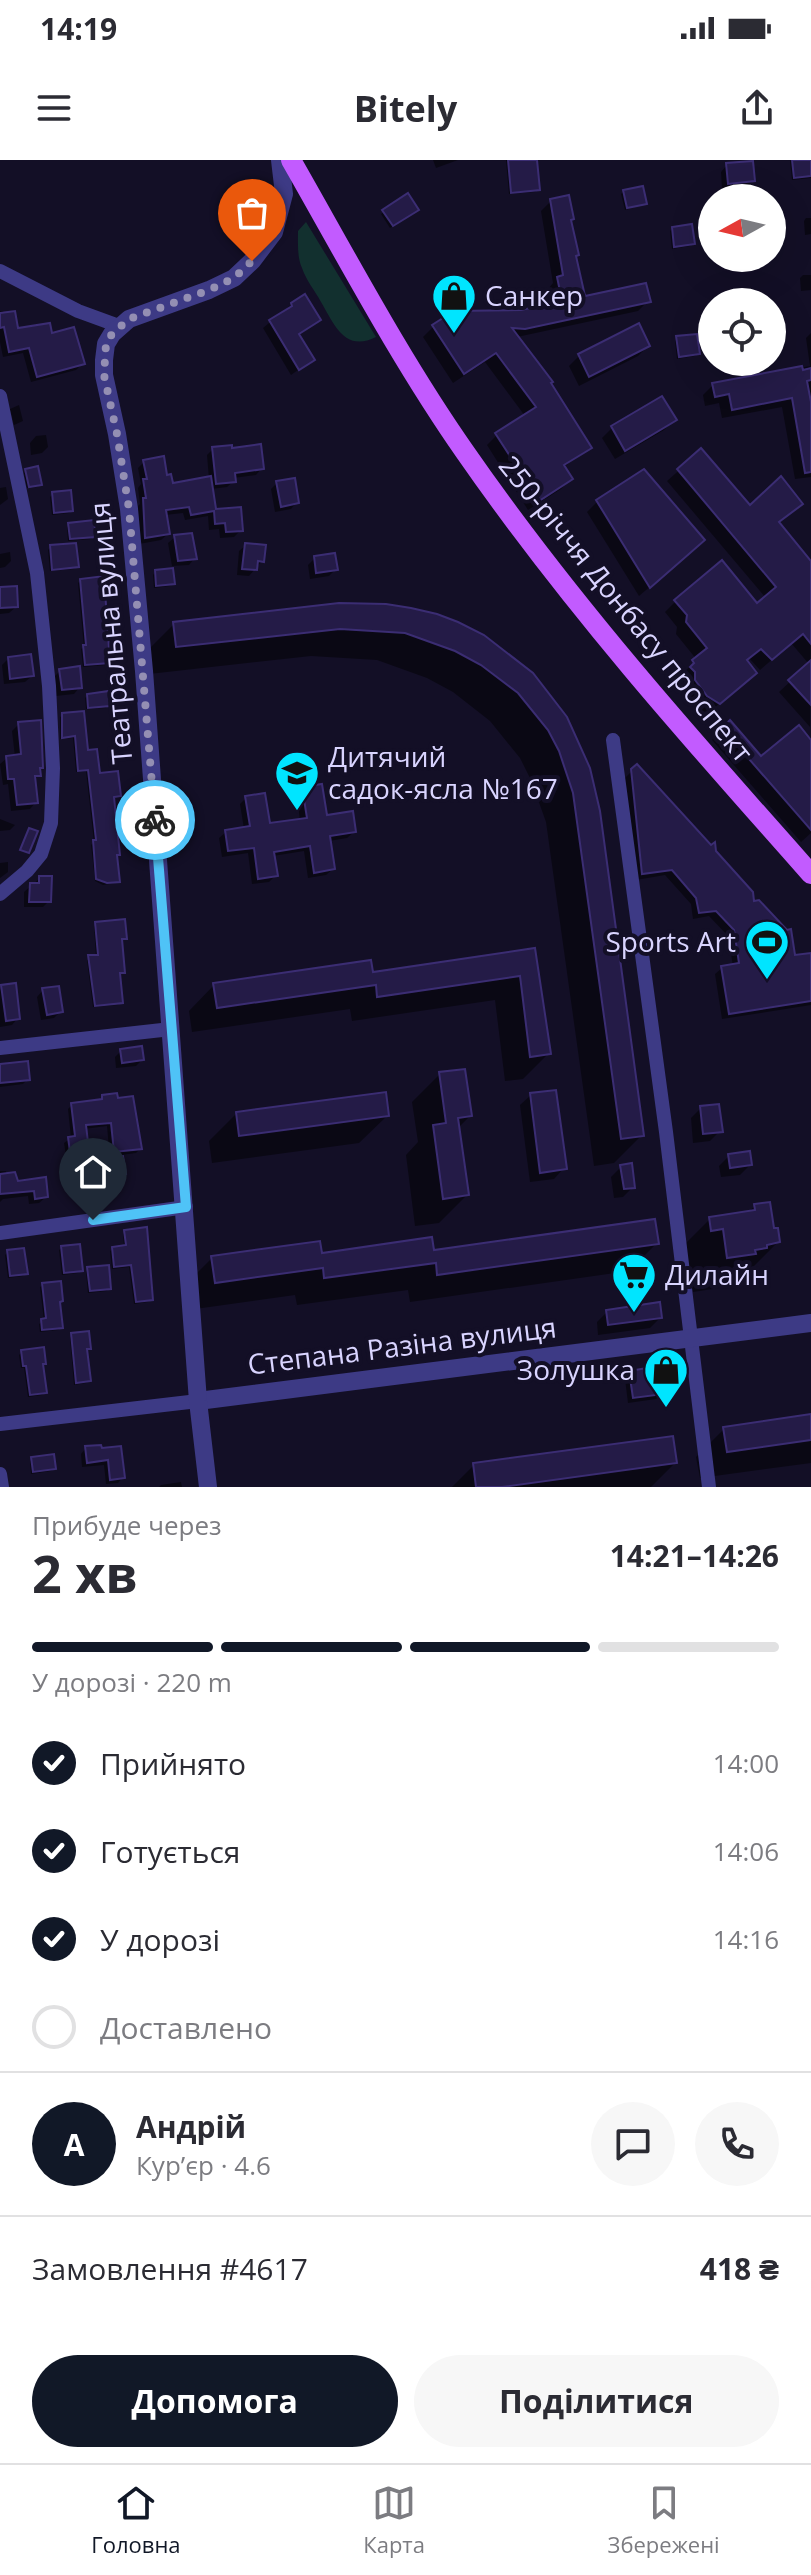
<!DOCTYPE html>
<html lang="uk">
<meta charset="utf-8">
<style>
:root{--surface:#fff;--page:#f7f7f7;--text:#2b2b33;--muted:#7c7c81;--line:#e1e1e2;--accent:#111827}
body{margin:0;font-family:"Open Sans",sans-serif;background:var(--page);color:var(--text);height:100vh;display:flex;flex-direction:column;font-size:30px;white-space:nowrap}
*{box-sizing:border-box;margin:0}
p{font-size:26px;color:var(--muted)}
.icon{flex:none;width:44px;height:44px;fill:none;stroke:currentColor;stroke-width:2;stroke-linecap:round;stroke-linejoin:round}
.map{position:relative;height:1327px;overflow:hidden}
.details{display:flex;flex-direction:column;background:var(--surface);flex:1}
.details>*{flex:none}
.needle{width:52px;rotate:262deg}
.buttons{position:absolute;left:698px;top:24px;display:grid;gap:16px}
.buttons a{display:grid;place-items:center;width:88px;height:88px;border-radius:50%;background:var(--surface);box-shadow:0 8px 32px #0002;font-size:40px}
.pin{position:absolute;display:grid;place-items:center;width:68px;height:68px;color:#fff;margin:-82px -34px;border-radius:50% 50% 50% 0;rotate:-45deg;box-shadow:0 0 8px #0007}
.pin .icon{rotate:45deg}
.courier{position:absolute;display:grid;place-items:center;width:80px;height:80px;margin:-40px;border:6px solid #4fc3f7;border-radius:50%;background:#fff;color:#222;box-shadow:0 2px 10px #0007}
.head em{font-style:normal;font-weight:700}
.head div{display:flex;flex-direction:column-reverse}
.head{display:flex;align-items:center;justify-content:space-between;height:136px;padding:0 32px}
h1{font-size:52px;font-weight:700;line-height:60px}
.bar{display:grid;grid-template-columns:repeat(4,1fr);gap:12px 8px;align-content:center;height:96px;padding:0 32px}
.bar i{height:10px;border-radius:6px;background:var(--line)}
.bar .on{background:var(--accent)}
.bar p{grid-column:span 4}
.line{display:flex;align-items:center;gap:20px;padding:0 32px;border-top:2px solid var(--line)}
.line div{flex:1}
.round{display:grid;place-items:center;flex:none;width:84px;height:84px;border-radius:42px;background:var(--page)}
ol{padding:0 32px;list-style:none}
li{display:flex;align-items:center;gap:24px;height:88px}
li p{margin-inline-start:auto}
li .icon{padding:8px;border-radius:50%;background:var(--accent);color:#fff;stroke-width:4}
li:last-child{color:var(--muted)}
li i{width:44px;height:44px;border:4px solid var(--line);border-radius:50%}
.cta{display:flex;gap:16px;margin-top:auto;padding:16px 32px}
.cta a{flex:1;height:92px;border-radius:48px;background:var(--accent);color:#fff;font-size:32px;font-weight:700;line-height:92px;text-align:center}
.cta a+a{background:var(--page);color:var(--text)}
.status{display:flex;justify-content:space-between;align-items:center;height:56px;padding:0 40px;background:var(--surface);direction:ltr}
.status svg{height:22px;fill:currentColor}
header{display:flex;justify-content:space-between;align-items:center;height:104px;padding:0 32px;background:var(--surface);font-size:36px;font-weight:700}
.dock{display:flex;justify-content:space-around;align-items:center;height:112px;border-top:2px solid var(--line);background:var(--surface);font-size:22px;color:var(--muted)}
.dock a{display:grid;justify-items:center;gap:4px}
.dock .on{color:var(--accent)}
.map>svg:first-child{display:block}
</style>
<div class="status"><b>14:19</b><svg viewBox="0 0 49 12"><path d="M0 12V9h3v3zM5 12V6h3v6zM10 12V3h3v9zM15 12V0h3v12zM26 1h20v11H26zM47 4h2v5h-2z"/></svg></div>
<header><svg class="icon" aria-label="menu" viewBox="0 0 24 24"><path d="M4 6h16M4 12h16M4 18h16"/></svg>Bitely<svg class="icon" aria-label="share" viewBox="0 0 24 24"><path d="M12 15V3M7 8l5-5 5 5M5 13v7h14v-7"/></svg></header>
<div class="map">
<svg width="811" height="1327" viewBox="0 0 811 1327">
<rect width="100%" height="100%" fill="#130f26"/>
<path fill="#12302f" d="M306 62 376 177C345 193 334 164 321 142 315 131 306 120 302 108 297 97 298 83 298 71Z"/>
<g fill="#0007" fill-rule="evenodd">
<polygon points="433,0 458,0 436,8"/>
<polygon points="506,0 535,0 538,29 535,32 509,34"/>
<polygon points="811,0 811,18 792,20 790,1"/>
<polygon points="727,5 753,21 747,27 722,29 721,12"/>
<polygon points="624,31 644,44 625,50 621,34"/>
<polygon points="551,41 570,61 584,138 648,141 638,151 517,177 589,287 564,307 571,319 561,329 528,350 487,285 497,275 525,256 485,202 453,223 423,177 433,167 455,153 521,152 551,145 548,129 553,123 541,51"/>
<polygon points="384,52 414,52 390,68 381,54"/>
<polygon points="806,58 811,58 811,74 805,75 804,61"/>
<polygon points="673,68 693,84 690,86 672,89 670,71"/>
<polygon points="803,115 811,115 811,130 801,131 800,118"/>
<polygon points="765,138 765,142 754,142 756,139"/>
<polygon points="292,144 319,160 298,176 312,200 291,215 263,168"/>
<polygon points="0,151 3,151 16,171 50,176 82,204 76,210 31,222 23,193 3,197 0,182"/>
<polygon points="638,166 648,186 638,196 579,226 569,206 579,196"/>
<polygon points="811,173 811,317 795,319 782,247 722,258 719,243 705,246 703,235 713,225 810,206 806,178"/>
<polygon points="677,178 698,194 695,196 677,199 675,181"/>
<polygon points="19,245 23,261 14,265 10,249"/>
<polygon points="674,260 664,270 615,299 602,278 612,268"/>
<polygon points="46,275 48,287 42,293 31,295 30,283 36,276"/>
<polygon points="213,289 262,308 256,315 233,318 234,321 227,327 211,329 214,351 241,370 234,377 220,378 219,369 209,370 208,356 185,360 183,353 165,355 168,374 161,380 139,384 138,346 140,344 138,328 141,324 138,308 144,302 166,317 171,325 209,319 207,295"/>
<polygon points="701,291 750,348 800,344 778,364 811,404 810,567 779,532 809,504 791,483 760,510 749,498 746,501 744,523 707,554 697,547 685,531 685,524 681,519 685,515 683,513 697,500 676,474 677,467 665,452 676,441 757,446 766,438 667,321"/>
<polygon points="26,311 40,324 37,327 27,328 24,313"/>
<polygon points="277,323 297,342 291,349 275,352 271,329"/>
<polygon points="6,327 8,339 0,345 0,328"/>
<polygon points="53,334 71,351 69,353 52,355 50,337"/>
<polygon points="597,342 693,390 639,436 587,352"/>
<polygon points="69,365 94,376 91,379 68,381 67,367"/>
<polygon points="175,377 195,398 189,405 172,406 168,383"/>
<polygon points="246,385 262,401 249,416 237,415 239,391"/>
<polygon points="51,387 77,406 74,409 50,411 48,390"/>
<polygon points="10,392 11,401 5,407 0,408 0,394"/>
<polygon points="315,398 336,409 329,416 310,419 308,405"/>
<polygon points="155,412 173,424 170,426 154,428 153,415"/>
<polygon points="81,420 108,502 106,505 83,507 81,489 84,487 78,423"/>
<polygon points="0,429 16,447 9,453 0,454"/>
<polygon points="339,445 532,514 565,558 642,975 614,1003 594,1006 546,662 531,620 520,598 490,561 453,532 427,518 377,500 311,496 149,514 146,492 174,464"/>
<polygon points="9,498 32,516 25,522 4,524 2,505"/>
<polygon points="60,511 80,527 74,534 56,536 54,517"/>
<polygon points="88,535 108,545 106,548 86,549 85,538"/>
<polygon points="63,555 98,615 119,635 112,639 118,721 115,723 103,725 95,721 91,685 94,682 86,611 76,612 73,578 60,579 60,557"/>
<polygon points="730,563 760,598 811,583 811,673 801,682 712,580"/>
<polygon points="19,564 41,607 38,610 39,615 34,620 36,642 30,649 11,651 8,624 3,625 0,604 7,598 15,597 12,571"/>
<polygon points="637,606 714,692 793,797 811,795 811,845 722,859 715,814 722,808 733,806 728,776 709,756 693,759 691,744 665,715 636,720 625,618"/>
<polygon points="303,629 325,657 354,672 347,678 329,681 333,709 326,715 308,718 304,691 273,696 276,715 269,722 252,724 248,693 222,697 219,678 226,672 244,669 240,644 246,638 268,666 300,661 297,635"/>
<polygon points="0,659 15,665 10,670 0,671"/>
<polygon points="8,702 8,712 0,718 0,703"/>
<polygon points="40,718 49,741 43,747 24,747 24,732"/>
<polygon points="96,764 125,778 120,781 123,812 118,815 121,842 118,845 93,847 87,800 96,797 94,767"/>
<polygon points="534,790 549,893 523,919 505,921 495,840 352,861 350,849 192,872 189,851 214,825 371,814"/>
<polygon points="2,827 18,858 12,865 0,867 0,830"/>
<polygon points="43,830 61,851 54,858 41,860 37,837"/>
<polygon points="121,891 142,900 136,906 116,908 115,897"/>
<polygon points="0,904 28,919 23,924 0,927"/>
<polygon points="440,914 470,956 458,968 467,1035 439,1063 415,1066 406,995 418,982 412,942"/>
<polygon points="531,935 564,1008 554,1019 530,1022 520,945"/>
<path d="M103 937 140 989 136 993 121 995 123 1014 119 1018 91 1021 93 1033 88 1037 78 1039 72 994 66 995 64 983 71 978 68 949 72 945 98 942ZM107 966 110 999 89 1002 84 969Z"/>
<polygon points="701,948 720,971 710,981 693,983 691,958"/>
<polygon points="237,953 387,956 359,983 212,1003 209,981"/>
<polygon points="729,996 750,1005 740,1015 721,1017 719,1006"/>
<polygon points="621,1007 633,1027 623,1037 614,1038 611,1017"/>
<polygon points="0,1011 6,1011 7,1015 17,1023 46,1037 39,1043 29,1044 28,1036 3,1039 0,1042"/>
<polygon points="755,1046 778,1082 743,1117 734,1118 719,1128 693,1132 688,1103 675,1094 710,1059 747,1053"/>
<polygon points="125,1072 151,1140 148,1142 134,1144 129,1107 112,1109 110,1091 113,1089 124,1087 123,1074"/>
<polygon points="657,1083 629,1111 410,1142 408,1130 297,1145 295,1135 188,1150 184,1126 212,1098"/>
<polygon points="62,1088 81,1110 78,1113 62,1115 59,1090"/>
<polygon points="8,1092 26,1113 23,1116 8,1118 5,1095"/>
<polygon points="88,1109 109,1128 107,1131 88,1133 86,1112"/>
<polygon points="43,1125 61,1167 58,1170 40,1172 39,1164 44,1161 40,1127"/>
<polygon points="607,1152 660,1158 650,1168 598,1175 597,1162"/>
<polygon points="72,1175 89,1188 87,1191 89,1221 86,1223 74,1225 70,1178"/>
<polygon points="22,1192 41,1205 44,1233 42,1235 28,1237 24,1208 21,1208 19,1195"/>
<polygon points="630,1213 662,1234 656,1239 628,1243 625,1219"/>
<polygon points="811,1256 811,1303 700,1318 696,1297 724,1269"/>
<polygon points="100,1287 123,1317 118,1323 106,1324 104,1305 82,1307 81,1294 86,1288"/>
<polygon points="32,1299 54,1309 51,1311 31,1314 30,1301"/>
<polygon points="675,1303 651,1327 452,1327 474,1305"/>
<polygon points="181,1322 182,1327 159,1327 161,1325"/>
</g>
<g fill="#241b47" stroke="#3b2d73" stroke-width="2">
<polygon points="508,0 537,0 540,30 511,33"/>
<polygon points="792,0 811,0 811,16 794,18"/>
<polygon points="753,1 755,21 728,24 726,3"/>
<polygon points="643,26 647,44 627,48 623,30"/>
<polygon points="408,33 419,50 393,66 382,50"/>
<polygon points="569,35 574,59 571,60 579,95 576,96 585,136 646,123 651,142 525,169 512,168 553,222 551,223 592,288 564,305 573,319 539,341 495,273 536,247 496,193 464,214 432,165 454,151 521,150 562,141 557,117 563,115 550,39"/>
<polygon points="692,64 695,84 674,87 672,67"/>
<polygon points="305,134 321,160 299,174 315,200 299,210 269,160 292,146 291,143"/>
<polygon points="15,151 18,168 50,163 52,173 74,167 85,204 37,217 29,188 9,192 4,167 0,168 0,153"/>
<polygon points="639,163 650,186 589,217 578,194"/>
<polygon points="697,174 700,194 679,197 676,176"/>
<polygon points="802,206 803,210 811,208 811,220 807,221 811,242 811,312 805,313 792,238 732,250 729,234 715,237 712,223"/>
<polygon points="662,236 677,260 625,291 611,266"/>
<polygon points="261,284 264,309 235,313 236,322 216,324 212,287 232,285 232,288"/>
<polygon points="701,288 750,345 781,316 803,344 779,362 811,401 811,484 803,474 772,500 761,489 747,500 757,513 720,544 707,536 695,520 695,512 690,507 694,503 692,500 707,488 686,462 687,455 674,440 722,400 757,443 776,427 677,309"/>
<polygon points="164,296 167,315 171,314 173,323 211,316 216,349 241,347 243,371 226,372 225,363 215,364 214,351 191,355 189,347 166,350 170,374 145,378 143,338 146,338 143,319 147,319 143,300"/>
<polygon points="38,306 42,325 29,327 25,309"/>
<polygon points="644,309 705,380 650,428 596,340"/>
<polygon points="295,318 299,343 281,347 276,321"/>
<polygon points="71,330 73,351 54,353 52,332"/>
<polygon points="94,360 96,377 70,379 68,363"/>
<polygon points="192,373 197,399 178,401 174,375"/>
<polygon points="76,383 79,407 52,410 50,385"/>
<polygon points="245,383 266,385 264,402 258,401 257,410 242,409"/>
<polygon points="335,393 338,410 316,413 314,396"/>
<polygon points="173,408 175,424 156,426 155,410"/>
<polygon points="104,416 110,503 85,505 83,485 86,485 80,419"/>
<polygon points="17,426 18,447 0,448 0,427"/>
<polygon points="339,443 386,444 411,448 437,454 458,462 484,475 533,513 567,557 590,608 600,651 644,976 621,979 573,633 559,591 548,570 518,533 481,505 455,491 405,473 340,469 176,487 173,462"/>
<polygon points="31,494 34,516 10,519 8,497"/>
<polygon points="811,500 811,545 788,520"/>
<polygon points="80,506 82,528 62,530 59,509"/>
<polygon points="109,531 110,546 88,548 87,534"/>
<polygon points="84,551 88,590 97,589 100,613 118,611 121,636 114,637 120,695 117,695 120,722 107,723 96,719 93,680 96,680 88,610 78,611 75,576 62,578 62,553"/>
<polygon points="41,560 43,608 40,608 41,616 35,616 38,643 17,645 14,619 8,619 6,596 21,594 18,562"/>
<polygon points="730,560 761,596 799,565 811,580 811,670 722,568"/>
<polygon points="637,604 711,685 715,682 716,691 753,732 754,741 759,740 787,770 791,769 795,795 811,793 811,841 729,854 721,806 739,803 734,770 716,751 699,753 696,738 672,710 642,714 631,609"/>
<polygon points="322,624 327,655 353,651 356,672 330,676 335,709 314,713 310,686 274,692 278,716 258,719 254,688 228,691 225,670 250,666 245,636 265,633 270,663 307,658 302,627"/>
<polygon points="29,668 38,671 29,693 20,690"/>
<polygon points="39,716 52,716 51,742 29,742 30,723 39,723"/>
<polygon points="125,759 127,779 122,779 125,813 120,813 123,843 95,846 88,795 98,795 95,762"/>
<polygon points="535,788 551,894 530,897 520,816 377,837 376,825 217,848 213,823 371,800 373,812"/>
<polygon points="16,823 20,859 6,861 1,825"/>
<polygon points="59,826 63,852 47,855 42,828"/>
<polygon points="142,886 144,900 122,903 120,889"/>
<polygon points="28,901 30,920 0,923 0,904"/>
<polygon points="465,909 472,956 458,958 469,1035 443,1039 433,965 446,963 439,912"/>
<polygon points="556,930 567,1009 540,1013 530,933"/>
<polygon points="386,932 389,956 239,976 236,952"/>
<polygon points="117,933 118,938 133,936 142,989 114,992 111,963 86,965 90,1000 123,996 126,1014 93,1018 95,1033 82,1035 77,991 70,992 68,977 75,976 71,943 102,939 102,935"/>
<polygon points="719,944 723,972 703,974 700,946"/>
<polygon points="750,991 752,1005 730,1008 728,994"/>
<polygon points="632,1003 635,1028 624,1029 620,1005"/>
<polygon points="15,1012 18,1021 46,1017 48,1037 35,1039 34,1031 0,1034 0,1014"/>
<polygon points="770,1042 774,1068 778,1068 780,1082 767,1085 767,1088 755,1090 756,1094 727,1098 723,1069 711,1071 709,1057 755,1050 754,1044"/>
<polygon points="655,1059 659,1084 437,1115 436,1103 324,1118 323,1108 215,1123 211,1096 320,1081 322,1093 432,1077 434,1090"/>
<polygon points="147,1067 153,1140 136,1142 131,1105 114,1107 112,1087 126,1085 124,1070"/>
<polygon points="80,1084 83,1111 64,1113 61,1086"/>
<polygon points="24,1088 28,1114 10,1116 7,1090"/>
<polygon points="109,1105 111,1129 90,1131 87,1107"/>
<polygon points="61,1121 63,1141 60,1142 63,1168 42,1170 41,1159 46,1158 42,1123"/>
<polygon points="660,1142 662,1158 608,1165 606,1150"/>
<polygon points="89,1171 91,1189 87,1189 91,1221 76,1223 71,1173"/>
<polygon points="44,1187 46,1204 43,1204 47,1233 30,1235 26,1206 23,1206 21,1190"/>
<polygon points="659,1206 664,1234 633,1238 629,1211"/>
<polygon points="811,1254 811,1280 727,1292 723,1267"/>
<polygon points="673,1276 677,1303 502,1327 476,1327 473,1303"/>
<polygon points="101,1285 102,1288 121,1286 125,1318 110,1320 108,1300 87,1303 85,1286"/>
<polygon points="54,1294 56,1309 33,1312 31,1297"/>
</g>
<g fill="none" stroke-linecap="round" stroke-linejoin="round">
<g stroke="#3d3a85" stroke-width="14">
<polyline points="0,111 78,151 119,166"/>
<polyline points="0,236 37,413 49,526 53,608 51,663 41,694 27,711 0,734"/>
<polyline points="613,580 666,972 709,1327"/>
<polyline points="0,888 171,869"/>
<polyline points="0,1073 186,1047"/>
<polyline points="0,1264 198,1241"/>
<polyline points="0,1314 2,1327"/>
</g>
<g stroke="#3d3a85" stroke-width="18">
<polyline points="198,1241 811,1163"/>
<polyline points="208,1327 198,1241 144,511 129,349 117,274 104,215 104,200 106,184 112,174 129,159 209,130 234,118 252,101 274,72 284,34 280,0"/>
</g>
<path stroke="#c25bff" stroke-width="20" d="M291 0C347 98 400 199 465 292 569 442 690 578 811 714"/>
</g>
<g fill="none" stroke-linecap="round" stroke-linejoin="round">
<polyline stroke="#948fb3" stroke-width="8" stroke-dasharray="0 14.4" points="155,660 129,349 117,274 104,215 106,184 112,174 129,159 209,130 234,118 252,101"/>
<polyline stroke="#4fc3f7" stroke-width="10" points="93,1060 186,1047 155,660"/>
</g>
<defs>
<g id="shop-pin" transform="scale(2.3)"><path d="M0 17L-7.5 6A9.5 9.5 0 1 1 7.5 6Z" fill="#00e5ff" stroke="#130f26"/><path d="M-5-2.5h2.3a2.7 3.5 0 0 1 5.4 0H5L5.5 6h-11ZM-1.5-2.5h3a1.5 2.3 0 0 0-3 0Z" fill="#111"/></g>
<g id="school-pin" transform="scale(2.3)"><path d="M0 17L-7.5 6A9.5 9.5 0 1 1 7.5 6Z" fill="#00e5ff" stroke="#130f26"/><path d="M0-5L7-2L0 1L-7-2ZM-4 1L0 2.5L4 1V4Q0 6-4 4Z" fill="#111"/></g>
<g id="stadium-pin" transform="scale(2.3)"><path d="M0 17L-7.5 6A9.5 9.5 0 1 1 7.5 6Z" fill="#00e5ff" stroke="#130f26"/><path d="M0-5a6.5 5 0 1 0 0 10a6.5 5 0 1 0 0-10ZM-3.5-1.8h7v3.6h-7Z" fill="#111"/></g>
<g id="supermarket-pin" transform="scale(2.3)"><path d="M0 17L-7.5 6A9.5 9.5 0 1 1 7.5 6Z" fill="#00e5ff" stroke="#130f26"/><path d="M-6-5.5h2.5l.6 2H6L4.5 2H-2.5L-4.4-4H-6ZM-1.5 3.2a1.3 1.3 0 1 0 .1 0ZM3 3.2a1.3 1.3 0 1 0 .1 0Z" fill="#111"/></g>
</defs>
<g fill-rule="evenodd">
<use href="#shop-pin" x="454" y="136"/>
<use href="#school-pin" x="297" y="613"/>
<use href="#stadium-pin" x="767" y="782"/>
<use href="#supermarket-pin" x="634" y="1115"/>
<use href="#shop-pin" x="666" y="1210"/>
</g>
<g text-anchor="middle" stroke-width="8" stroke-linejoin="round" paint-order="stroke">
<g font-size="28" fill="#d9d4ff" stroke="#130f26" text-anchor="start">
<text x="485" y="146">Санкер</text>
<text x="328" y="607">Дитячий<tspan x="328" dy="32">садок-ясла №167</tspan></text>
<text x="736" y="792" text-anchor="end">Sports Art</text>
<text x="665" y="1125">Дилайн</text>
<text x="635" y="1220" text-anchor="end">Золушка</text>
</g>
<g font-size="28" fill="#d9d4ff" stroke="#130f26">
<text transform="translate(626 449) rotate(51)" y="10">250-річчя Донбасу проспект</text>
<text transform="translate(111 473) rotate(-95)" y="10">Театральна вулиця</text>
<text transform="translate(402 1186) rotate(-7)" y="10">Степана Разіна вулиця</text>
</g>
</g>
</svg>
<div class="buttons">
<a><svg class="needle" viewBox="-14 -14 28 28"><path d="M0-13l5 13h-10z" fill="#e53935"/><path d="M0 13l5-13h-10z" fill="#7c7c81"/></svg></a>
<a><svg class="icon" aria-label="locate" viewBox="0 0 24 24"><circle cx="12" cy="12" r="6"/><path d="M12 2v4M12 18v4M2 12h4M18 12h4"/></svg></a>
</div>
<div class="pin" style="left:252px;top:101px;background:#ea580c"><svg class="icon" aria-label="bag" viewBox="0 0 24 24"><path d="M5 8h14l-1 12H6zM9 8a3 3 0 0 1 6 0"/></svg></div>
<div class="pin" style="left:93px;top:1060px;background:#1f2937"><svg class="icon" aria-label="home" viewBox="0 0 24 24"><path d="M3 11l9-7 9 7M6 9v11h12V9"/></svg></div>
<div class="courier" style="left:155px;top:660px"><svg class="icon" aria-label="bike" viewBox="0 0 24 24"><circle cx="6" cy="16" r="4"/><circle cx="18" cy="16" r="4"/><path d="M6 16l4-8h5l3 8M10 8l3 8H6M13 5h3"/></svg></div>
</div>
<section class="details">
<div class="head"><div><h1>2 хв</h1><p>Прибуде через</p></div><em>14:21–14:26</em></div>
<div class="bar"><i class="on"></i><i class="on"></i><i class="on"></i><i></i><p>У дорозі · 220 m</p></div>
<ol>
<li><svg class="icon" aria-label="check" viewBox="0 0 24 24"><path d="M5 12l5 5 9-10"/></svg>Прийнято<p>14:00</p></li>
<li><svg class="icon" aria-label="check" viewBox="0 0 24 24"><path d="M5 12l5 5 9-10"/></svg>Готується<p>14:06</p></li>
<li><svg class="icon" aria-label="check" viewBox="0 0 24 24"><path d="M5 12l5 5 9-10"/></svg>У дорозі<p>14:16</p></li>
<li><i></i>Доставлено</li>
</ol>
<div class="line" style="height:144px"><b class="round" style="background:var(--accent);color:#fff">А</b><div><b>Андрій</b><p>Кур’єр · 4.6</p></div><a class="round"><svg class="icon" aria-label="chat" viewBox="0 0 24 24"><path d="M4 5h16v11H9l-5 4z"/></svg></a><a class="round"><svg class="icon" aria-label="phone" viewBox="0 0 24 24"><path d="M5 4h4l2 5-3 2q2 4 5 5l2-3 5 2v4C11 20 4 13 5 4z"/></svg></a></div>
<div class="line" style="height:104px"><div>Замовлення #4617</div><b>418 ₴</b></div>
<div class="cta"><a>Допомога</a><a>Поділитися</a></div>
</section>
<nav class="dock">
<a class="on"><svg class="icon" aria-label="home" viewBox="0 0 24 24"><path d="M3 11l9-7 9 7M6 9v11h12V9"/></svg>Головна</a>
<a><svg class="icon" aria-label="map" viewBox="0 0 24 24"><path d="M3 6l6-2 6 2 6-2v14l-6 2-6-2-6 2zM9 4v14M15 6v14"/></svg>Карта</a>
<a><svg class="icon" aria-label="saved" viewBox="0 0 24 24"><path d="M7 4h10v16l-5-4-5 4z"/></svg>Збережені</a>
</nav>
